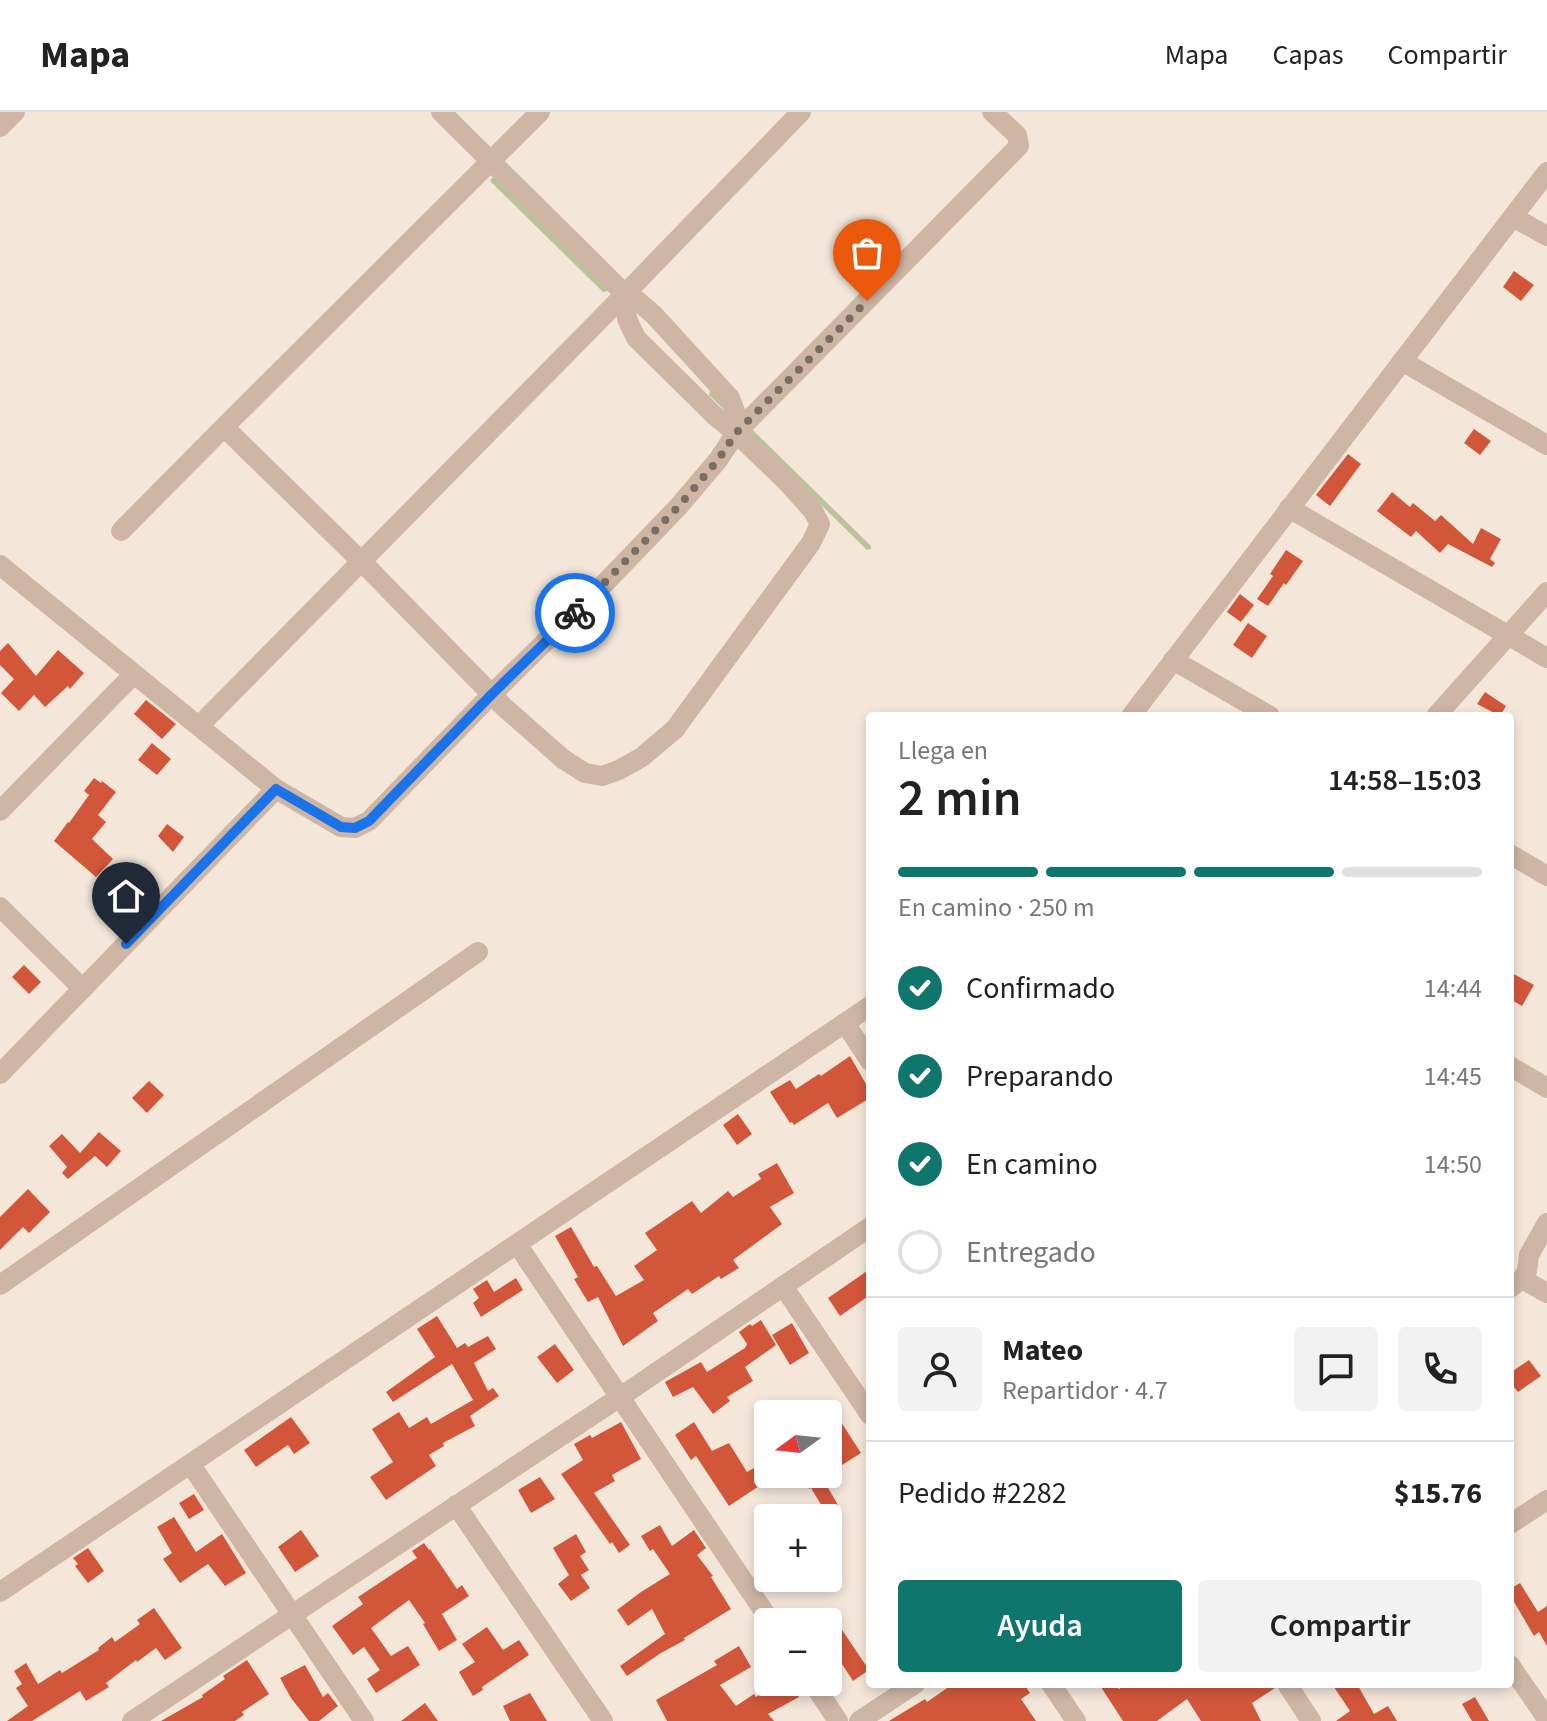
<!DOCTYPE html>
<html lang="es">
<meta charset="utf-8">
<style>
:root{--surface:#fff;--page:#f2f2f2;--text:#222;--muted:#767676;--line:#e0e0e0;--accent:#0f766e}
body{margin:0;font-family:"Source Sans 3",sans-serif;background:var(--page);color:var(--text);height:100vh;display:flex;flex-direction:column;font-size:30px;white-space:nowrap}
*{box-sizing:border-box;margin:0}
p{font-size:26px;color:var(--muted)}
.icon{flex:none;width:44px;height:44px;fill:none;stroke:currentColor;stroke-width:2;stroke-linecap:round;stroke-linejoin:round}
.map{position:relative;flex:1;overflow:hidden}
.panel{position:absolute;left:866px;top:600px;width:648px;height:976px;display:flex;flex-direction:column;background:var(--surface);border-radius:8px;box-shadow:0 4px 12px #0003}
.panel>*{flex:none}
.needle{width:52px;rotate:255deg}
.fabs{position:absolute;left:754px;top:1288px;display:grid;gap:16px}
.fabs a{display:grid;place-items:center;width:88px;height:88px;border-radius:8px;background:var(--surface);box-shadow:0 4px 12px #0003;font-size:40px}
.pin{position:absolute;display:grid;place-items:center;width:68px;height:68px;color:#fff;margin:-82px -34px;border-radius:50% 50% 50% 0;rotate:-45deg;box-shadow:0 0 8px #0007}
.pin .icon{rotate:45deg}
.courier{position:absolute;display:grid;place-items:center;width:80px;height:80px;margin:-40px;border:6px solid #1a73e8;border-radius:50%;background:#fff;color:#222;box-shadow:0 2px 10px #0007}
.overview em{font-style:normal;font-weight:600}
.overview div{display:flex;flex-direction:column-reverse}
.overview{display:flex;align-items:center;justify-content:space-between;height:136px;padding:0 32px}
h1{font-size:52px;font-weight:600;line-height:60px}
.bar{display:grid;grid-template-columns:repeat(4,1fr);gap:12px 8px;align-content:center;height:96px;padding:0 32px}
.bar i{height:10px;border-radius:6px;background:var(--line)}
.bar .on{background:var(--accent)}
.bar p{grid-column:span 4}
.line{display:flex;align-items:center;gap:20px;padding:0 32px;border-top:2px solid var(--line)}
.line div{flex:1}
.round{display:grid;place-items:center;flex:none;width:84px;height:84px;border-radius:8px;background:var(--page)}
ol{padding:0 32px;list-style:none}
li{display:flex;align-items:center;gap:24px;height:88px}
li p{margin-inline-start:auto}
li .icon{padding:8px;border-radius:50%;background:var(--accent);color:#fff;stroke-width:4}
li:last-child{color:var(--muted)}
li i{width:44px;height:44px;border:4px solid var(--line);border-radius:50%}
.button{display:flex;gap:16px;margin-top:auto;padding:16px 32px}
.button a{flex:1;height:92px;border-radius:8px;background:var(--accent);color:#fff;font-size:32px;font-weight:600;line-height:92px;text-align:center}
.button a+a{background:var(--page);color:var(--text)}
header{display:flex;align-items:center;gap:48px;box-sizing:border-box;height:112px;padding:0 40px;background:var(--surface);border-bottom:2px solid var(--line)}
header strong{font-size:38px}
nav{display:flex;gap:44px;margin-inline-start:auto;font-size:28px}
.map>svg:first-child{display:block}
</style>
<header>
<strong>Mapa</strong>
<nav><a>Mapa</a><a>Capas</a><a>Compartir</a></nav>
</header>
<div class="map">
<svg width="1547" height="1609" viewBox="0 0 1547 1609">
<rect width="100%" height="100%" fill="#f4e7da"/>
<g fill="#b8c598">
<polygon points="492,66 495,66 608,177 607,179 603,180 490,69"/>
<polygon points="710,279 713,279 871,434 871,437 867,438 709,283"/>
</g>
<g fill="#d2573a">
<polygon points="1514,159 1534,173 1521,189 1503,175"/>
<polygon points="1474,317 1491,329 1480,343 1464,331"/>
<polygon points="1348,342 1361,352 1330,394 1316,383"/>
<polygon points="1392,380 1410,395 1413,391 1435,409 1441,403 1473,432 1481,416 1501,427 1490,447 1495,451 1492,455 1448,432 1440,441 1416,419 1411,425 1377,399"/>
<polygon points="1286,438 1303,449 1286,473 1284,471 1268,494 1257,487 1273,464 1270,462"/>
<polygon points="1240,482 1254,493 1241,510 1227,500"/>
<polygon points="1248,511 1267,524 1252,546 1233,533"/>
<polygon points="8,531 36,564 58,538 84,561 70,577 68,574 45,595 34,583 19,599 1,581 14,567 0,553 0,539"/>
<polygon points="1485,580 1506,594 1500,604 1477,592"/>
<polygon points="146,588 176,612 162,627 134,602"/>
<polygon points="152,631 171,647 157,663 138,648"/>
<polygon points="94,666 101,671 102,669 116,680 98,703 106,710 92,727 113,747 96,765 54,729 68,710 69,711 89,683 84,679"/>
<polygon points="167,712 184,725 173,740 158,724"/>
<polygon points="24,853 41,870 29,882 12,865"/>
<polygon points="1510,860 1534,873 1522,894 1510,887"/>
<polygon points="850,944 870,979 870,986 837,1006 828,991 794,1013 792,1010 790,1011 770,980 790,968 796,977 819,962 821,964"/>
<polygon points="149,969 164,983 147,1001 132,986"/>
<polygon points="738,1002 752,1022 737,1033 723,1013"/>
<polygon points="99,1020 121,1039 107,1055 95,1044 68,1067 62,1061 67,1055 49,1034 62,1022 80,1041"/>
<polygon points="777,1051 794,1081 770,1095 782,1112 733,1148 739,1156 721,1167 719,1164 692,1182 688,1177 653,1201 658,1209 623,1234 598,1185 588,1190 574,1167 578,1165 555,1124 571,1115 594,1155 597,1154 616,1184 644,1168 634,1154 657,1138 645,1121 692,1089 701,1101 728,1079 733,1085 761,1067 758,1062"/>
<polygon points="28,1077 50,1100 29,1121 23,1115 0,1138 0,1105"/>
<polygon points="870,1157 870,1183 840,1204 828,1186"/>
<polygon points="516,1166 523,1178 481,1205 473,1191 479,1186 473,1177 487,1168 494,1180"/>
<polygon points="437,1204 457,1236 465,1231 468,1235 488,1224 496,1237 474,1251 488,1279 493,1276 499,1284 470,1304 475,1314 443,1331 444,1334 429,1343 436,1354 386,1388 370,1365 393,1350 372,1317 399,1300 409,1316 427,1305 431,1312 473,1288 452,1252 393,1290 386,1280 435,1245 417,1217"/>
<polygon points="761,1208 776,1233 745,1255 753,1269 727,1285 730,1289 713,1302 693,1275 673,1285 665,1270 701,1250 707,1260 745,1236 747,1232 739,1220 750,1212 752,1214"/>
<polygon points="792,1211 809,1241 790,1253 772,1223"/>
<polygon points="555,1232 574,1258 557,1271 537,1245"/>
<polygon points="1529,1248 1541,1264 1518,1280 1510,1270 1510,1261"/>
<polygon points="828,1290 861,1341 828,1362 831,1362 823,1367 838,1393 826,1401 811,1376 809,1377 799,1362 828,1362"/>
<polygon points="291,1305 310,1331 294,1342 288,1333 256,1355 244,1338"/>
<polygon points="621,1310 641,1347 612,1363 615,1369 594,1381 630,1433 619,1441 612,1430 610,1432 561,1362 583,1348 574,1332 590,1323 592,1326"/>
<polygon points="694,1310 712,1339 729,1331 747,1360 768,1348 768,1368 729,1394 696,1344 691,1348 675,1323"/>
<polygon points="540,1365 555,1387 531,1401 518,1378"/>
<polygon points="194,1382 204,1398 189,1407 179,1391"/>
<polygon points="174,1405 196,1440 222,1422 246,1461 225,1474 208,1452 180,1471 163,1447 172,1441 157,1415"/>
<polygon points="660,1413 672,1434 694,1418 706,1436 697,1443 713,1464 711,1465 731,1497 684,1526 685,1528 661,1541 627,1564 620,1554 665,1522 652,1497 628,1514 617,1498 641,1480 670,1462 653,1437 650,1439 641,1424"/>
<polygon points="301,1418 319,1444 295,1460 278,1435"/>
<polygon points="576,1422 586,1440 580,1444 589,1458 581,1463 590,1476 571,1489 558,1472 569,1463 553,1436"/>
<polygon points="424,1431 429,1438 430,1437 457,1477 462,1473 469,1484 442,1502 457,1528 439,1539 423,1512 425,1511 409,1488 371,1516 391,1544 408,1534 420,1553 376,1581 367,1567 380,1558 364,1535 353,1543 332,1514 363,1492 358,1485 417,1446 412,1439"/>
<polygon points="88,1436 104,1459 88,1471 75,1454 78,1452 73,1446"/>
<polygon points="1520,1471 1538,1500 1547,1494 1547,1534 1539,1520 1534,1524 1510,1483 1510,1477"/>
<polygon points="154,1496 182,1536 165,1548 156,1536 137,1550 136,1548 106,1571 109,1575 86,1589 80,1579 32,1609 7,1609 28,1594 16,1576 22,1572 14,1559 26,1551 38,1572 60,1558 62,1561 99,1538 98,1536 112,1525 115,1530 140,1512 137,1508"/>
<polygon points="828,1497 869,1558 853,1569 840,1549 842,1547 828,1528"/>
<polygon points="487,1515 503,1538 519,1528 529,1543 482,1575 483,1578 473,1584 459,1560 475,1550 462,1532"/>
<polygon points="739,1534 751,1555 720,1573 736,1594 754,1582 756,1585 779,1570 789,1570 799,1585 768,1602 774,1609 667,1609 656,1588 717,1553 714,1549"/>
<polygon points="247,1548 269,1582 242,1600 244,1603 235,1609 161,1609 203,1585 202,1583 225,1567 223,1564"/>
<polygon points="305,1553 323,1585 328,1581 338,1594 319,1609 309,1609 291,1586 280,1566"/>
<polygon points="953,1572 1024,1572 1030,1581 1021,1587 1036,1609 889,1609 925,1587 927,1590"/>
<polygon points="1099,1572 1115,1572 1119,1577 1127,1572 1274,1572 1275,1576 1252,1591 1261,1609 1201,1609 1187,1587 1157,1609 1123,1609"/>
<polygon points="1332,1572 1357,1572 1374,1602 1388,1594 1397,1609 1336,1609 1350,1599"/>
<polygon points="530,1581 547,1609 510,1609 503,1594"/>
<polygon points="1475,1585 1489,1609 1472,1609 1462,1592"/>
<polygon points="425,1591 438,1609 401,1609"/>
</g>
<g fill="none" stroke-linecap="round" stroke-linejoin="round">
<g stroke="#ceb5a4" stroke-width="20">
<polyline points="0,15 15,0"/>
<polyline points="1513,105 1547,124"/>
<polyline points="1402,249 1547,333"/>
<polyline points="224,315 361,449 504,595 563,647 585,661 602,664 619,658 642,645 675,617 811,431 820,412 813,399 787,370 736,321 714,303 636,226 627,207 625,182"/>
<polyline points="736,321 1019,34 1017,23 992,0"/>
<polyline points="1289,396 1547,546"/>
<polyline points="121,419 224,315 540,0"/>
<polyline points="0,453 276,677 341,715 355,716 369,709 492,582 604,472 679,394 718,348 736,321 737,304 730,286 654,203 639,190 625,182 441,0"/>
<polyline points="1173,548 1270,604"/>
<polyline points="1131,604 1547,60"/>
<polyline points="1436,604 1547,480"/>
<polyline points="199,614 625,182 801,0"/>
<polyline points="0,699 134,562"/>
<polyline points="1510,742 1547,764"/>
<polyline points="0,795 83,877"/>
<polyline points="845,911 870,949"/>
<polyline points="1510,954 1547,976"/>
<polyline points="0,962 276,677"/>
<polyline points="517,1132 771,1510"/>
<polyline points="1522,1167 1547,1181"/>
<polyline points="0,1173 478,840"/>
<polyline points="783,1174 870,1303"/>
<polyline points="1510,1176 1522,1167 1527,1159 1529,1143 1547,1111"/>
<polyline points="191,1353 364,1609"/>
<polyline points="456,1393 603,1609"/>
<polyline points="1510,1412 1547,1388"/>
<polyline points="0,1480 870,894"/>
<polyline points="1510,1553 1547,1607"/>
<polyline points="812,1570 838,1609"/>
<polyline points="1051,1572 1076,1609"/>
<polyline points="1287,1572 1311,1609"/>
<polyline points="132,1609 635,1275 870,1115"/>
<polyline points="859,1609 915,1572"/>
</g>
</g>
<g fill="none" stroke-linecap="round" stroke-linejoin="round">
<polyline stroke="#7a6d66" stroke-width="8" stroke-dasharray="0 14.4" points="575,501 679,394 718,348 736,321 867,189"/>
<polyline stroke="#1a73e8" stroke-width="10" points="126,832 276,677 341,715 355,716 369,709 492,582 575,501"/>
</g>
</svg>
<div class="fabs">
<a><svg class="needle" viewBox="-14 -14 28 28"><path d="M0-13l5 13h-10z" fill="#e53935"/><path d="M0 13l5-13h-10z" fill="#767676"/></svg></a>
<a>+</a>
<a>−</a>
</div>
<div class="pin" style="left:867px;top:189px;background:#ea580c"><svg class="icon" aria-label="bag" viewBox="0 0 24 24"><path d="M5 8h14l-1 12H6zM9 8a3 3 0 0 1 6 0"/></svg></div>
<div class="pin" style="left:126px;top:832px;background:#1f2937"><svg class="icon" aria-label="home" viewBox="0 0 24 24"><path d="M3 11l9-7 9 7M6 9v11h12V9"/></svg></div>
<div class="courier" style="left:575px;top:501px"><svg class="icon" aria-label="bike" viewBox="0 0 24 24"><circle cx="6" cy="16" r="4"/><circle cx="18" cy="16" r="4"/><path d="M6 16l4-8h5l3 8M10 8l3 8H6M13 5h3"/></svg></div>
<section class="panel">
<div class="overview"><div><h1>2 min</h1><p>Llega en</p></div><em>14:58–15:03</em></div>
<div class="bar"><i class="on"></i><i class="on"></i><i class="on"></i><i></i><p>En camino · 250 m</p></div>
<ol>
<li><svg class="icon" aria-label="check" viewBox="0 0 24 24"><path d="M5 12l5 5 9-10"/></svg>Confirmado<p>14:44</p></li>
<li><svg class="icon" aria-label="check" viewBox="0 0 24 24"><path d="M5 12l5 5 9-10"/></svg>Preparando<p>14:45</p></li>
<li><svg class="icon" aria-label="check" viewBox="0 0 24 24"><path d="M5 12l5 5 9-10"/></svg>En camino<p>14:50</p></li>
<li><i></i>Entregado</li>
</ol>
<div class="line" style="height:144px"><a class="round"><svg class="icon" aria-label="person" viewBox="0 0 24 24"><circle cx="12" cy="8" r="4"/><path d="M4 21q1-7 8-7t8 7"/></svg></a><div><b>Mateo</b><p>Repartidor · 4.7</p></div><a class="round"><svg class="icon" aria-label="chat" viewBox="0 0 24 24"><path d="M4 5h16v11H9l-5 4z"/></svg></a><a class="round"><svg class="icon" aria-label="phone" viewBox="0 0 24 24"><path d="M5 4h4l2 5-3 2q2 4 5 5l2-3 5 2v4C11 20 4 13 5 4z"/></svg></a></div>
<div class="line" style="height:104px"><div>Pedido #2282</div><b>$15.76</b></div>
<div class="button"><a>Ayuda</a><a>Compartir</a></div>
</section>
</div>
